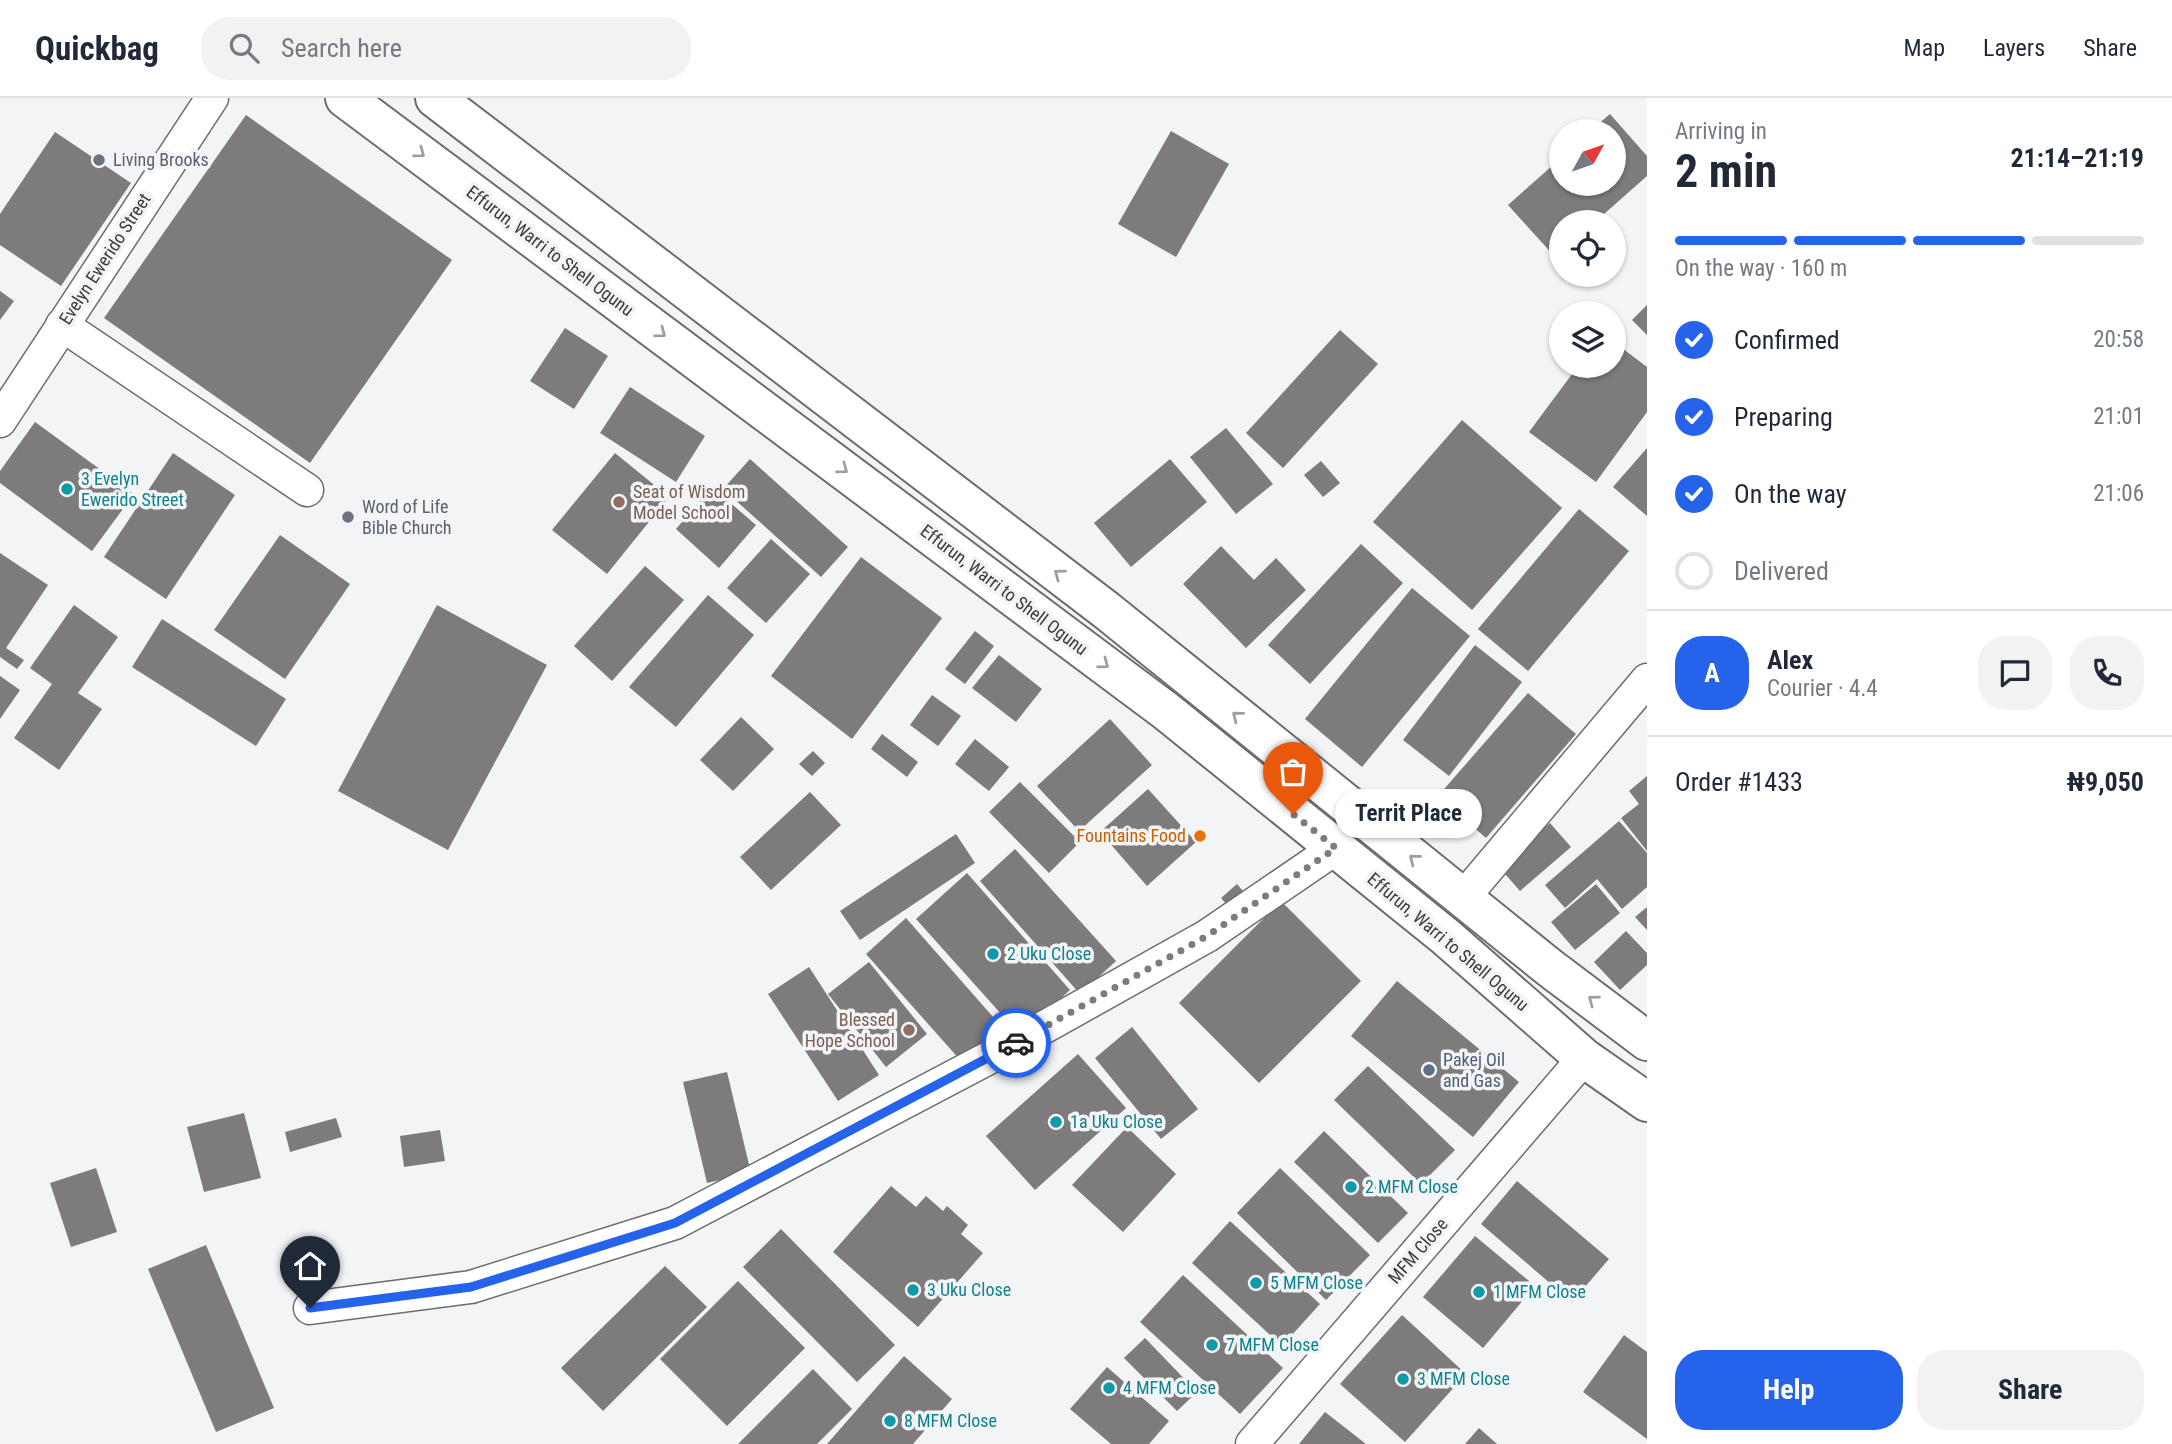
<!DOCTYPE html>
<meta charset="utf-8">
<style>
:root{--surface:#fff;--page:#f2f2f3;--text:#1f2937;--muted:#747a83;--line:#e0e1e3;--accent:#2563eb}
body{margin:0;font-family:"Roboto Condensed",sans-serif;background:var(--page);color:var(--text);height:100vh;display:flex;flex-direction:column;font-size:26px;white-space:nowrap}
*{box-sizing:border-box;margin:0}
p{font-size:23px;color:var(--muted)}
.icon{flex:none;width:38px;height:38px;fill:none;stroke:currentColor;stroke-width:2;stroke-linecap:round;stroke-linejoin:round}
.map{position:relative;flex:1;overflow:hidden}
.details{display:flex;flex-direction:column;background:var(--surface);width:525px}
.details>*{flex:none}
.needle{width:46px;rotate:50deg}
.tools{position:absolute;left:1549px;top:21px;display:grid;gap:14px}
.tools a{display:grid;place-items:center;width:77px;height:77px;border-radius:50%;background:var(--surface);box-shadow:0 2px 5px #0004;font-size:35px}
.pin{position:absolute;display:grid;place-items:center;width:60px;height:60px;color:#fff;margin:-72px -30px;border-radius:50% 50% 50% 0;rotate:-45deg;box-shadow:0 0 7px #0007}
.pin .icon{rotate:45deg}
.courier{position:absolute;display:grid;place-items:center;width:70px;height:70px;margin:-35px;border:5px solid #2563eb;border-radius:50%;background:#fff;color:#222;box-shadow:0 2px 9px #0007}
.bubble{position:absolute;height:49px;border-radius:24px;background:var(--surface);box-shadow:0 2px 5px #0004;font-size:23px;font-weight:700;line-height:49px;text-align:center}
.overview em{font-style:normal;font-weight:700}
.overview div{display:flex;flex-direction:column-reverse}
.overview{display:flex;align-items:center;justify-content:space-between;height:119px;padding:0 28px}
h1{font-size:46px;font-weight:700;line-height:52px}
.bar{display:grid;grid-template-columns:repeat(4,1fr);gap:10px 7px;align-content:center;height:84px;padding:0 28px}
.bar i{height:9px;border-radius:5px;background:var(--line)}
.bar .active{background:var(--accent)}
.bar p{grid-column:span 4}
.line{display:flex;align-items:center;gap:18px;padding:0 28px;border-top:2px solid var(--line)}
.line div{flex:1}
.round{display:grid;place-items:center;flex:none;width:74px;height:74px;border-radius:28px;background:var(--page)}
ol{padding:0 28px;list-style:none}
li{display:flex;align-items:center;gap:21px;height:77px}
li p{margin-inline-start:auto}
li .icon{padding:7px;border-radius:50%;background:var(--accent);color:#fff;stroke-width:4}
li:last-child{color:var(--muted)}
li i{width:38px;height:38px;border:4px solid var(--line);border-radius:50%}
.primary-button{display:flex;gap:14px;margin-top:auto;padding:14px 28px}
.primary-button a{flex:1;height:80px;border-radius:28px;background:var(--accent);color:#fff;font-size:28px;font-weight:700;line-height:80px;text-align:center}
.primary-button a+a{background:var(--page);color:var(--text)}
header{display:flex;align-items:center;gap:42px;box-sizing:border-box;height:98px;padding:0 35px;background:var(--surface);border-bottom:2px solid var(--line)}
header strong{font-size:33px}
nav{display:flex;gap:38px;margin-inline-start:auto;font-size:24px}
.search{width:490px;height:63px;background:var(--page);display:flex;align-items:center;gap:18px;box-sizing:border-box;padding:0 24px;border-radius:28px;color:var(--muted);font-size:26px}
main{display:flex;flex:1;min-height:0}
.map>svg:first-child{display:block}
</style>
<header>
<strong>Quickbag</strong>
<div class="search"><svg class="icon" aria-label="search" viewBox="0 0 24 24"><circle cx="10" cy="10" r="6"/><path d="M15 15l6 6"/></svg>Search here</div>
<nav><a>Map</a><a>Layers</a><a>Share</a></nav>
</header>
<main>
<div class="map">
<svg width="1647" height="1346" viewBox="0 0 1647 1346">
<rect width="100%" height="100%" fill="#f3f4f6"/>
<g fill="#7d7b7c">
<polygon points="1610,16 1647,58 1647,78 1595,124 1561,124 1561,155 1556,160 1508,107 1561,60 1561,86 1614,86 1614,33 1590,33"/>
<polygon points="246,17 452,162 310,365 104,220"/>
<polygon points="1171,33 1229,66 1176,159 1118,126"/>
<polygon points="55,34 131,85 61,188 0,147 0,116"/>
<polygon points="0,193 14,203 0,222"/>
<polygon points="1647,207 1647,237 1632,222"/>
<polygon points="565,230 608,258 574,311 530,283"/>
<polygon points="1340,232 1378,266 1283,370 1246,335"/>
<polygon points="1614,244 1647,269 1647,314 1596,384 1529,334 1578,268 1614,268"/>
<polygon points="630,289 705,338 676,384 600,335"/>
<polygon points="1462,322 1562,410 1472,512 1373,424"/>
<polygon points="35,324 134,396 92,453 0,385 0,373"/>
<polygon points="1226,330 1273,386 1236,416 1190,359"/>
<polygon points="1647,350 1647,418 1613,389"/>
<polygon points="173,355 235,397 166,501 104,459"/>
<polygon points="615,355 669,399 607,476 552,432"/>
<polygon points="750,361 848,449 821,479 723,391"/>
<polygon points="1170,361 1207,404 1131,469 1094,425"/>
<polygon points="1321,363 1340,385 1323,399 1304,377"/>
<polygon points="712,389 756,427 719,470 676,431"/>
<polygon points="1579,411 1629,453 1528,573 1478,531"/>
<polygon points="280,437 350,486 285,581 214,532"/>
<polygon points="771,441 810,476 766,525 727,490"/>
<polygon points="1361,446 1403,485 1310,586 1268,547"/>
<polygon points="1221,448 1254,482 1276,460 1306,492 1246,550 1183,486"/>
<polygon points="0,455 48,487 6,550 24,562 17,571 0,559"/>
<polygon points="861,459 942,520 852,641 771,578"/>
<polygon points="645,468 684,502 612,583 574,548"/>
<polygon points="1412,490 1470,538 1362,669 1305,621"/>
<polygon points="708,497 754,537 676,629 629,589"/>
<polygon points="74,507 118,539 78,595 102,611 59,672 14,640 52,586 30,570"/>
<polygon points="437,507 547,567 448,752 338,693"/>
<polygon points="162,521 286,601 256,648 132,569"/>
<polygon points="975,533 994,548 965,586 945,571"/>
<polygon points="1475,547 1522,584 1449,678 1403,642"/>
<polygon points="999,557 1042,591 1016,624 972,590"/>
<polygon points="0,578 20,592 0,621"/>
<polygon points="1528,595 1576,636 1486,740 1438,698"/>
<polygon points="932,597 961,618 938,648 910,627"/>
<polygon points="741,619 774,651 733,693 700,662"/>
<polygon points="1110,621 1152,667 1079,733 1037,688"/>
<polygon points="882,636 918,664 907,679 871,651"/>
<polygon points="975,641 1009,669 989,693 955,666"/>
<polygon points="813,653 825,665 812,678 799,666"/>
<polygon points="1647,678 1647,753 1621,720 1639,706 1629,693"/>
<polygon points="1020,684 1080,744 1049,775 989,714"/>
<polygon points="1148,691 1196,744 1147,788 1100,734"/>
<polygon points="810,694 841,727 771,792 740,759"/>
<polygon points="1619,723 1647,755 1647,789 1622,811 1597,781 1565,810 1545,787"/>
<polygon points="1550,725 1571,749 1520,793 1499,769"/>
<polygon points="956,736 975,765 860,842 840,813"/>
<polygon points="1015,751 1116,863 1080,896 980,783"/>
<polygon points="967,775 1070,892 1020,937 916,821"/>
<polygon points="1237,786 1248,799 1233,814 1221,800"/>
<polygon points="1596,786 1620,815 1575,852 1551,824"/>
<polygon points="1281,803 1361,883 1259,985 1179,905"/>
<polygon points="1647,809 1647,832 1635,819"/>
<polygon points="906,820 1001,928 961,963 866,856"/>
<polygon points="1626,833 1647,855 1647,867 1620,892 1594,864"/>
<polygon points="869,864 927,936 886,969 828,896"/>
<polygon points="809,869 879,977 838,1003 768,896"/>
<polygon points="1397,883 1519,984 1473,1039 1351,938"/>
<polygon points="1132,929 1198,1011 1161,1041 1095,960"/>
<polygon points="1078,956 1126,1010 1035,1092 986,1038"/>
<polygon points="1368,968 1455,1052 1421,1086 1334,1002"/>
<polygon points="727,974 751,1075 707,1085 683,984"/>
<polygon points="244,1015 261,1080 204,1094 187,1029"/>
<polygon points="336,1020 342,1039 290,1054 285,1034"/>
<polygon points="1127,1029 1176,1076 1123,1134 1072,1087"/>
<polygon points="440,1032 445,1063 404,1069 400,1038"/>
<polygon points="1324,1033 1408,1115 1378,1145 1294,1064"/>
<polygon points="96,1070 117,1134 71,1149 50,1085"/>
<polygon points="1280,1070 1370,1157 1326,1202 1237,1115"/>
<polygon points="1517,1083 1609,1161 1572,1204 1481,1126"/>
<polygon points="891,1088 916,1109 926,1098 943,1113 947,1108 968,1127 961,1136 983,1155 918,1229 833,1154"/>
<polygon points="1230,1123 1320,1206 1282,1248 1192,1165"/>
<polygon points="781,1131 895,1247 857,1284 743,1169"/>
<polygon points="1475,1138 1535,1188 1483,1250 1423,1199"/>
<polygon points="206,1147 274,1310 216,1334 148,1171"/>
<polygon points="665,1168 707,1209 603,1313 561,1270"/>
<polygon points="1183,1177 1283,1270 1240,1316 1140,1224"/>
<polygon points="738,1183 805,1250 727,1328 660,1261"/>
<polygon points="1402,1217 1466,1276 1405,1344 1340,1286"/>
<polygon points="1624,1237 1647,1254 1647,1341 1583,1294"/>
<polygon points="1145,1240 1197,1294 1177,1313 1124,1260"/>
<polygon points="904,1258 952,1301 913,1346 827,1346"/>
<polygon points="1107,1269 1169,1323 1149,1346 1111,1346 1070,1311"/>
<polygon points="813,1271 852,1311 817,1346 738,1346"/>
<polygon points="1325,1314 1366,1346 1299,1346"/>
<polygon points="1479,1330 1497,1346 1465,1346"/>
</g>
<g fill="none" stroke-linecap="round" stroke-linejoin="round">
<g stroke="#6c6d6e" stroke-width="35">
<g id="street">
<polyline points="62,227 307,392"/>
<polyline points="0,323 212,0"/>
<polyline points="1463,800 1647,582"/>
<polyline points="310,1210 471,1189 675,1125 1000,954 1207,838 1336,750"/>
<polyline points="1252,1346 1584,960"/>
</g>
</g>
<g stroke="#6c6d6e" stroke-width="42">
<g id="secondary">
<polyline points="345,0 1166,613 1446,839 1584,960 1647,1004"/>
<polyline points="435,0 1106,512 1550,870 1647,943"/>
</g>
</g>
<use href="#street" stroke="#fff" stroke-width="32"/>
<use href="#secondary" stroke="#fff" stroke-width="38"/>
</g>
<defs><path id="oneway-chevron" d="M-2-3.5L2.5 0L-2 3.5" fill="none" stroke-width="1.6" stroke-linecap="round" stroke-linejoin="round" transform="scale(1.75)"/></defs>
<g stroke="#9e9e9e">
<use href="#oneway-chevron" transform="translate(420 55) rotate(37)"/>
<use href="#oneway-chevron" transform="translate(661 235) rotate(37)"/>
<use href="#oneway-chevron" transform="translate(843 371) rotate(37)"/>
<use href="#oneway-chevron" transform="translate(1059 476) rotate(-143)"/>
<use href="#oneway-chevron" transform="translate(1104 566) rotate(37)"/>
<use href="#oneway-chevron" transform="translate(1237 618) rotate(-141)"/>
<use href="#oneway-chevron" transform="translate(1414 761) rotate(-141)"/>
<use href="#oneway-chevron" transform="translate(1593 902) rotate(-143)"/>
</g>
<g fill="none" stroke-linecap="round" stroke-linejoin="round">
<polyline stroke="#7c7c7e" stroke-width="7" stroke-dasharray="0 12.6" points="1016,945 1207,838 1336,750 1293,716"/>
<polyline stroke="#2563eb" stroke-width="9" points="310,1210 471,1189 675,1125 1016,945"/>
</g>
<g fill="#6b7280" stroke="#f3f4f6" stroke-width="2.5">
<circle cx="99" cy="62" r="7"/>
<circle cx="348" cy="419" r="7"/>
</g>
<g fill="#0f9aa8" stroke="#f3f4f6" stroke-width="2.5">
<circle cx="67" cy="391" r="7"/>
<circle cx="993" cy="856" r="7"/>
<circle cx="1056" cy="1024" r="7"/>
<circle cx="1351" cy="1089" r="7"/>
<circle cx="1256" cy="1185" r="7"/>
<circle cx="913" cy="1192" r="7"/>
<circle cx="1479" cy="1194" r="7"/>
<circle cx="1212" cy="1247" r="7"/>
<circle cx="1403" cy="1281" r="7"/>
<circle cx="1109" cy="1290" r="7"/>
<circle cx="890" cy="1323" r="7"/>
</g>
<g fill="#8d6e63" stroke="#f3f4f6" stroke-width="2.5">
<circle cx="619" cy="404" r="7"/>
<circle cx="909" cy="932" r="7"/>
</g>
<circle fill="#e8710a" stroke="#f3f4f6" stroke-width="2.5" cx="1200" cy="738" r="7"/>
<circle fill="#5c6f8a" stroke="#f3f4f6" stroke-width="2.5" cx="1429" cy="972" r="7"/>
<g text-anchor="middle" stroke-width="7" stroke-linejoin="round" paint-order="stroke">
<g font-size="18" fill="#5b616d" stroke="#f3f4f6" text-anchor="start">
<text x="113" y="68">Living Brooks</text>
<text x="362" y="415">Word of Life<tspan x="362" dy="21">Bible Church</tspan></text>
</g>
<g font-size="18" fill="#3c3c3d" stroke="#f3f4f6">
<text transform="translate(550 153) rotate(37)" y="6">Effurun, Warri to Shell Ogunu</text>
<text transform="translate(105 161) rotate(-57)" y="6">Evelyn Ewerido Street</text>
<text transform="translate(1004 492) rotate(37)" y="6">Effurun, Warri to Shell Ogunu</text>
<text transform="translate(1448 844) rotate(40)" y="6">Effurun, Warri to Shell Ogunu</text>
<text transform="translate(1418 1153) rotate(-49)" y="6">MFM Close</text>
</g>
<g font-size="18" fill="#0d838f" stroke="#f3f4f6" text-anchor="start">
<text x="81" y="387">3 Evelyn<tspan x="81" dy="21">Ewerido Street</tspan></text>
<text x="1007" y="862">2 Uku Close</text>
<text x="1070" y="1030">1a Uku Close</text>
<text x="1365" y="1095">2 MFM Close</text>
<text x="1270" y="1191">5 MFM Close</text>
<text x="927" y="1198">3 Uku Close</text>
<text x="1493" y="1200">1 MFM Close</text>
<text x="1226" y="1253">7 MFM Close</text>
<text x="1417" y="1287">3 MFM Close</text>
<text x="1123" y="1296">4 MFM Close</text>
<text x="904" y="1329">8 MFM Close</text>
</g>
<g font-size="18" fill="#785e54" stroke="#f3f4f6" text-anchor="start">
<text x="633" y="400">Seat of Wisdom<tspan x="633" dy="21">Model School</tspan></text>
<text x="895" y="928" text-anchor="end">Blessed<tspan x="895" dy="21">Hope School</tspan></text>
</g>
<g font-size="18" fill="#c56008" stroke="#f3f4f6" text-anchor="end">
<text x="1186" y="744">Fountains Food</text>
</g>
<g font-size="18" fill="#4e5e75" stroke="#f3f4f6" text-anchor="start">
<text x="1443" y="968">Pakej Oil<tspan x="1443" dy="21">and Gas</tspan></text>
</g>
</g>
</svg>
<div class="tools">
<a><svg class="needle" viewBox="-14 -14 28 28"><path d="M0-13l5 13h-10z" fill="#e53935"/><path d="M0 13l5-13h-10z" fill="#747a83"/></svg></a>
<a><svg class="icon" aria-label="locate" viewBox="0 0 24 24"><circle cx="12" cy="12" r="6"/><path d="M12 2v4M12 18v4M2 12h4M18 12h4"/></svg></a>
<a><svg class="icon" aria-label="layers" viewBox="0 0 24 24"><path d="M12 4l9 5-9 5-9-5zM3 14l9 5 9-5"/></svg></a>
</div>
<div class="pin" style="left:1293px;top:716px;background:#ea580c"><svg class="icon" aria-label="bag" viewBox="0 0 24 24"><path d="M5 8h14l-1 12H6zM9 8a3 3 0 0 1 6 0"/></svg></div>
<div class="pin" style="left:310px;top:1210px;background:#1f2937"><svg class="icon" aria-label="home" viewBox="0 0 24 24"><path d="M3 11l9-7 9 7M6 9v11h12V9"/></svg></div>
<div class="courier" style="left:1016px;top:945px"><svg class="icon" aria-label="car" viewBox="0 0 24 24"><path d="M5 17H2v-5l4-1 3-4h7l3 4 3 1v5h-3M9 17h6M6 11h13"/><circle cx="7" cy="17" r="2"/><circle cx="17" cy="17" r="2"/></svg></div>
<div class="bubble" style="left:1335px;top:691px;width:147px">Territ Place</div>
</div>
<section class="details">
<div class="overview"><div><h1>2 min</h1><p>Arriving in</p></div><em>21:14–21:19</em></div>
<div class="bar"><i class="active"></i><i class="active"></i><i class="active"></i><i></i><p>On the way · 160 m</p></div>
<ol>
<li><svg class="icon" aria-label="check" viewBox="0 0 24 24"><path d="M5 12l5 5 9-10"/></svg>Confirmed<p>20:58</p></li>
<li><svg class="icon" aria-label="check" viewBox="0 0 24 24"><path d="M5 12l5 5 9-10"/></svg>Preparing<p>21:01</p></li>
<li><svg class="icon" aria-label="check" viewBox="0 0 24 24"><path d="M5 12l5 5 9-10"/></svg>On the way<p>21:06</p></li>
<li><i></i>Delivered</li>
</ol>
<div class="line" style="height:126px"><b class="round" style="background:var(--accent);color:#fff">A</b><div><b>Alex</b><p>Courier · 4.4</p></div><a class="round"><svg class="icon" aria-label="chat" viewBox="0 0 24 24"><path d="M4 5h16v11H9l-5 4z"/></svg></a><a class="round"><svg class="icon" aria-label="phone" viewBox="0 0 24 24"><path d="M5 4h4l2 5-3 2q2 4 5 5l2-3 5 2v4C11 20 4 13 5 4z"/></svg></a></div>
<div class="line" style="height:91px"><div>Order #1433</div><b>₦9,050</b></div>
<div class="primary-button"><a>Help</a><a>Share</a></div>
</section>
</main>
